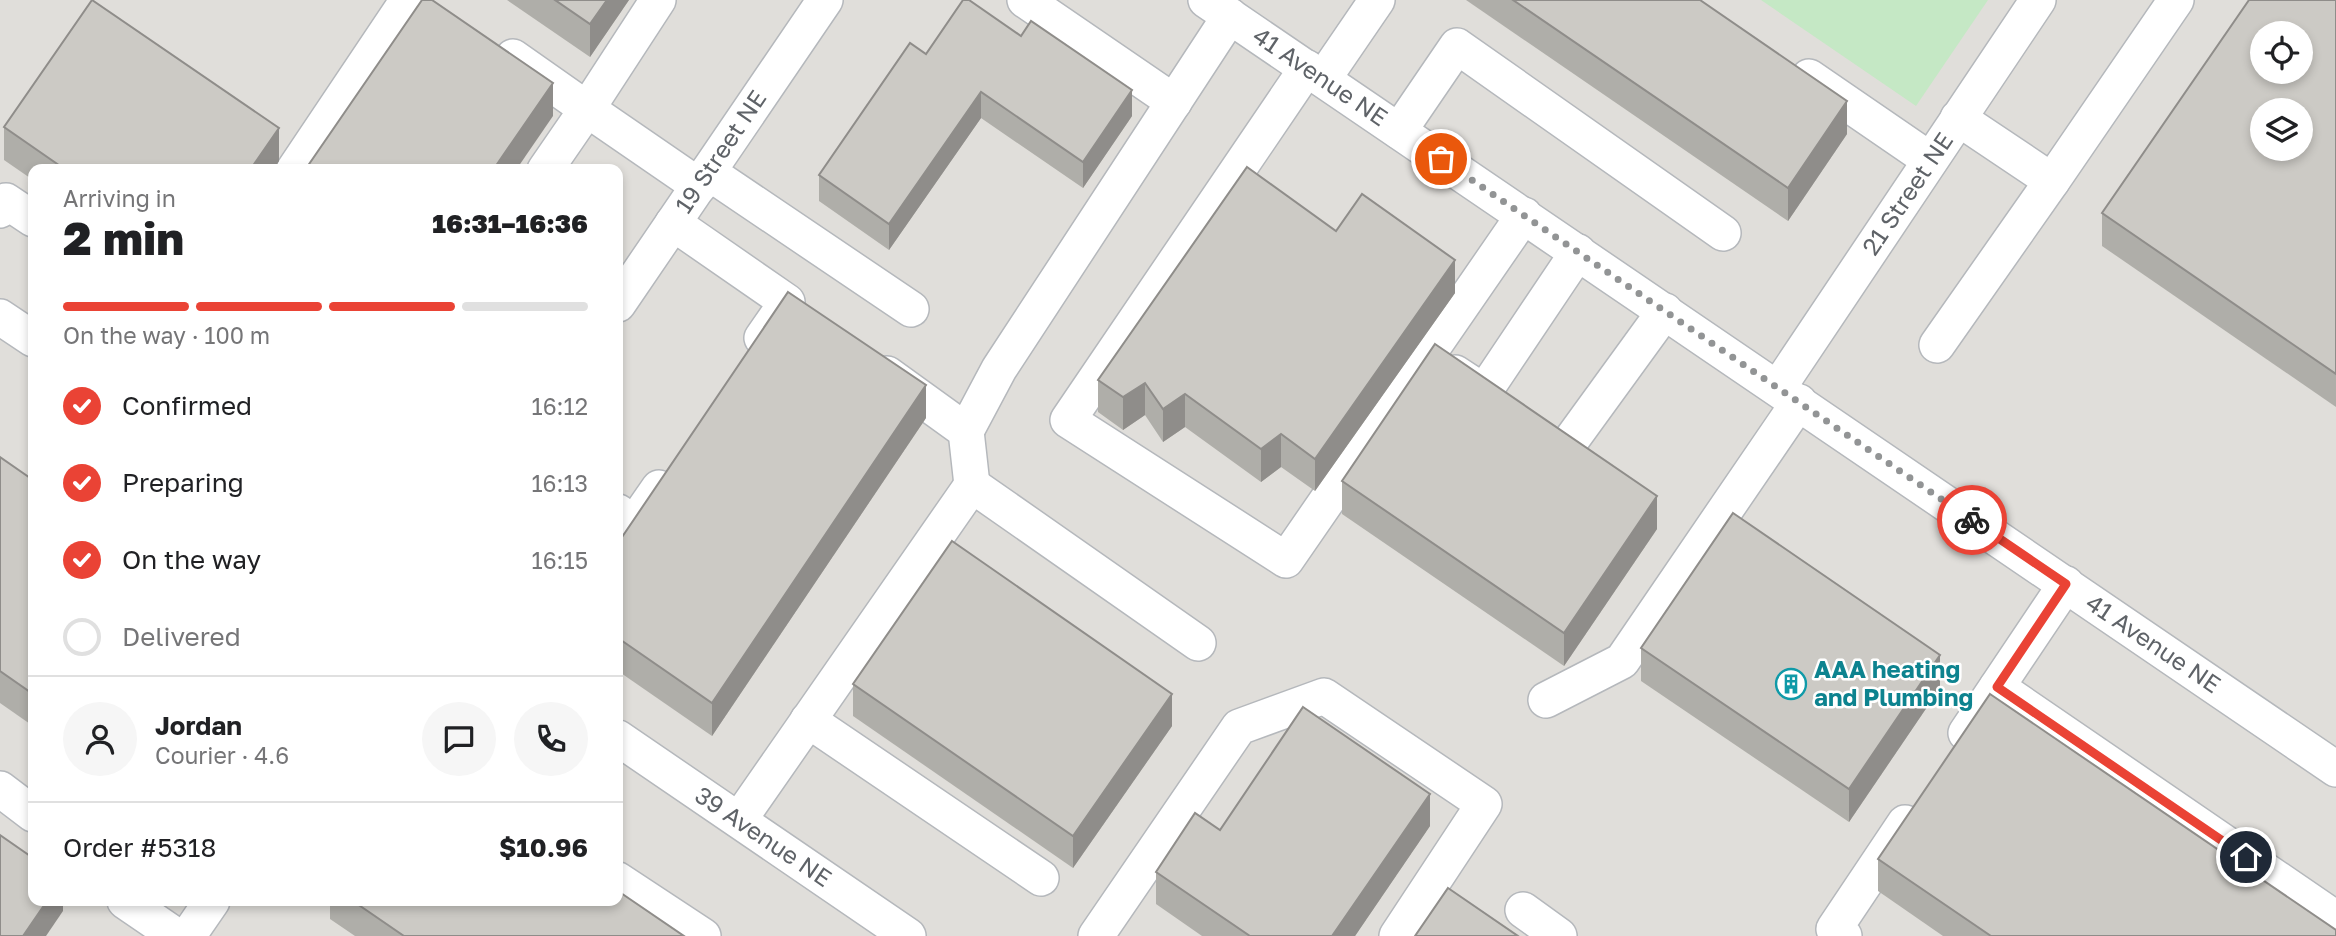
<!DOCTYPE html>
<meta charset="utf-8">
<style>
:root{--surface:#fff;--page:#f6f6f6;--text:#202124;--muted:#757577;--line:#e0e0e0;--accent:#ea4335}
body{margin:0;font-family:"Golos Text",sans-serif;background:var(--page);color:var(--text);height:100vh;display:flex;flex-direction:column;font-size:26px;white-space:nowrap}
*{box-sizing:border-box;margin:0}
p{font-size:23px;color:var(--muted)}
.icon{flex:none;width:38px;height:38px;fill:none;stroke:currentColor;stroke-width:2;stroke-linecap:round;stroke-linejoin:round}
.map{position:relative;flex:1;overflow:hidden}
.side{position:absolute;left:28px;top:164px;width:595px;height:742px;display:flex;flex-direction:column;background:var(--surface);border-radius:14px;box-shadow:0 4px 10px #0003}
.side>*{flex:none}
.buttons{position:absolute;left:2250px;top:21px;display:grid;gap:14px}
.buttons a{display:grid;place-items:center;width:63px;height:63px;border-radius:50%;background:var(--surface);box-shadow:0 4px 10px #0003;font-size:35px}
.pin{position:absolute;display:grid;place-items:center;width:60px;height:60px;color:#fff;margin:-30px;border:4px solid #fff;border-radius:50%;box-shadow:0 2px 7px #0007}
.courier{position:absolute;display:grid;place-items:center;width:70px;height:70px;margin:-35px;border:5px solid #ea4335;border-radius:50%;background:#fff;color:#222;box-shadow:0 2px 9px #0007}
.overview em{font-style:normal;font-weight:800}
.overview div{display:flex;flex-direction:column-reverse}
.overview{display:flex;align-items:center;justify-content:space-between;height:119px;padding:0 35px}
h1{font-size:46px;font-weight:800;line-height:52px}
.bar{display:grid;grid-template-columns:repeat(4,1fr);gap:10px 7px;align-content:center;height:84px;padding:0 35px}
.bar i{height:9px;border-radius:5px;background:var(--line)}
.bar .active{background:var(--accent)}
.bar p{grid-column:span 4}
.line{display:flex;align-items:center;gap:18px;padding:0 35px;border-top:2px solid var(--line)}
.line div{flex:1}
.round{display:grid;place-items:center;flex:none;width:74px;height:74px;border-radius:37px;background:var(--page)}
ol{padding:0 35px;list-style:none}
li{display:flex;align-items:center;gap:21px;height:77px}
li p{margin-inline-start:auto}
li .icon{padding:7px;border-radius:50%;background:var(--accent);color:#fff;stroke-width:4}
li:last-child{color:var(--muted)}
li i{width:38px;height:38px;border:4px solid var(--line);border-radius:50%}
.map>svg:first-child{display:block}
</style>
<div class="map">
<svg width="2336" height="936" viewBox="0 0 2336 936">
<rect width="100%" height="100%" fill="#f1efe8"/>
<path fill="#e0deda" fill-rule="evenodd" d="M0 0H2336V936H0ZM2263 33H2301V72H2263ZM2263 110H2301V149H2263ZM33 170H618V901H33Z"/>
<polygon fill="#c5e8c5" points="1761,0 1988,0 1916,106"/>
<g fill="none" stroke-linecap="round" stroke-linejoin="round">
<g stroke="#b5b8bc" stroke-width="38">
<g id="minor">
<polyline points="658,0 587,109 699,186"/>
<polyline points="1025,0 1174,102"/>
<polyline points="1206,0 2336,769"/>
<polyline points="513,57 587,109 545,170"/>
<polyline points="1307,68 1068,420 1286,560 1524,215"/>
<polyline points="1809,77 1930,160"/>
<polyline points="1323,79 1377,0"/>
<polyline points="1399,131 1457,46 1723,233"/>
<polyline points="294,170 408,0"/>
<polyline points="708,172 911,309"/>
<polyline points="2052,181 2176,0"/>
<polyline points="0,210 6,201 33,219"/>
<polyline points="673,223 787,302 762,338"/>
<polyline points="618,304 825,0"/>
<polyline points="0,317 33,339"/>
<polyline points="1937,345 2052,181 1958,118"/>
<polyline points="1455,373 1484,392 1578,252"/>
<polyline points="887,374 966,431 972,485"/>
<polyline points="1778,388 2038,0"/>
<polyline points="966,431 999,369 1230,16"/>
<polyline points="1572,439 1665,311"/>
<polyline points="618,512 634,524 659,488"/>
<polyline points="1997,687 2336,919"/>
<polyline points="1546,700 1622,661 1799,402"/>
<polyline points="808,720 1041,878"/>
<polyline points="1966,733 2066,584"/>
<polyline points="618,738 908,936"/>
<polyline points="0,789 33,814"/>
<polyline points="739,820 972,485 1198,643"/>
<polyline points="618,880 703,936"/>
<polyline points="125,901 176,936"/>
<polyline points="1523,910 1559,936"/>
<polyline points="188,936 212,901"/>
<polyline points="1096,936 1239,727 1324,696 1484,804 1397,936"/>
<polyline points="1844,936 1834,929 1905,823"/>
</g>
</g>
<use href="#minor" stroke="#fff" stroke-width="35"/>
</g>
<g fill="#afaea9">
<polygon points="507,0 629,0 590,57"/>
<polygon points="1466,0 1700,0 1847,134 1788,221"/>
<polygon points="2336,0 2336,407 2102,246 2102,213"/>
<polygon points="926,54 1132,116 1083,188 981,118 889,250 819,201 819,175"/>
<polygon points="4,127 279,161 273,170 33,170 33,180 4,160"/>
<polygon points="1336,231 1455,293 1315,491 1281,467 1261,482 1185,427 1163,442 1145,415 1123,430 1098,412 1098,380"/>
<polygon points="926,418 712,736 618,671 618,543"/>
<polygon points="0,457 33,480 33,726 0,703"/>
<polygon points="1342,481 1657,529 1564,666 1342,514"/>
<polygon points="1641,648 1940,688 1849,822 1641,681"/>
<polygon points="853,684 1172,726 1073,868 853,716"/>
<polygon points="1430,826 1355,936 1202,936 1156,904 1156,872 1220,830"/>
<polygon points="1878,859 2336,936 1943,936 1878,891"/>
<polygon points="330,901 618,901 684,936 355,936 330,919"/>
</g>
<g fill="#8f8d8a">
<polygon points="607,0 629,0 590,57 590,24"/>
<polygon points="553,83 553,116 516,170 493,170"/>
<polygon points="1132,90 1132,116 1083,188 1083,162"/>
<polygon points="981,92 981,118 889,250 889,224"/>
<polygon points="1847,101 1847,134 1788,221 1788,188"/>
<polygon points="279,128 279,161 273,170 250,170"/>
<polygon points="1455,260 1455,293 1315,491 1315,459"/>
<polygon points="1145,383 1145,415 1123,430 1123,397"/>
<polygon points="926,385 926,418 712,736 712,703"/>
<polygon points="1185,394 1185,427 1163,442 1163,409"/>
<polygon points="1281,434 1281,467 1261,482 1261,449"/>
<polygon points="1657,496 1657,529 1564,666 1564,633"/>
<polygon points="1940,655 1940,688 1849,822 1849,789"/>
<polygon points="1172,694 1172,726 1073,868 1073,836"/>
<polygon points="1430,794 1430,826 1355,936 1332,936"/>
<polygon points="47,901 63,901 63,911 46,936 23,936"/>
</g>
<g fill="#cccac5" stroke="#8f8d8a" stroke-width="2" fill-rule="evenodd">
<polygon points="92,0 279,128 250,170 66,170 4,127"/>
<polygon points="422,0 432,0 553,83 493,170 305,170"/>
<polygon points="555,0 607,0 590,24"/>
<polygon points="963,0 969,0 1021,36 1031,21 1132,90 1083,162 981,92 889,224 819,175 910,43 926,54"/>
<polygon points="1513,0 1700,0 1847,101 1788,188"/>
<path d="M2249 0H2336V374L2102 213ZM2263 33H2301V72H2263ZM2263 110H2301V149H2263Z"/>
<polygon points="1247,167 1336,231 1362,194 1455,260 1315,459 1281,434 1261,449 1185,394 1163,409 1145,383 1123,397 1098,380"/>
<polygon points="788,292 926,385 712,703 618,638 618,543"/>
<polygon points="1435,344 1657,496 1564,633 1342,481"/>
<polygon points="0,457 33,480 33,694 0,671"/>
<polygon points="1733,513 1940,655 1849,789 1641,648"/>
<polygon points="952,541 1172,694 1073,836 853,684"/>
<polygon points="1990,694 2336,930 2336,936 1991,936 1878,859"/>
<polygon points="1303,707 1430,794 1332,936 1250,936 1156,872 1195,813 1220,830"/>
<polygon points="0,835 33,858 33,901 47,901 23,936 0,936"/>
<polygon points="1448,888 1518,936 1415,936"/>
<polygon points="618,891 684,936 404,936 353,901 618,901"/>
</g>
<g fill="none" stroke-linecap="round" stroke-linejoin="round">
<polyline stroke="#929495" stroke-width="7" stroke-dasharray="0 12.6" points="1441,159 1972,520"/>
<polyline stroke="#ea4335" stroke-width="9" points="1972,520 2066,584 1997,687 2246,857"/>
</g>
<defs>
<g id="building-ring" transform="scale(1.575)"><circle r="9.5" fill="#fff" stroke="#0f9aa8" stroke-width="1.5"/><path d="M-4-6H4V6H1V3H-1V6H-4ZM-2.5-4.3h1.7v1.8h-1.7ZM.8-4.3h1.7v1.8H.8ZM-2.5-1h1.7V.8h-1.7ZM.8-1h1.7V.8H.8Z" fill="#0f9aa8"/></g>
</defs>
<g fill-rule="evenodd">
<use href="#building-ring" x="1791" y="684"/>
</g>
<g text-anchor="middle" stroke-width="5" stroke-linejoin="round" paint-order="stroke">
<g font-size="24" fill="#5f6368" stroke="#fff">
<text transform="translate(1320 77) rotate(34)" y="8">41 Avenue NE</text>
<text transform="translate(721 152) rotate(-56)" y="8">19 Street NE</text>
<text transform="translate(1908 194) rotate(-56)" y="8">21 Street NE</text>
<text transform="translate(2153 644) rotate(34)" y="8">41 Avenue NE</text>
<text transform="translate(763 837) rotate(34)" y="8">39 Avenue NE</text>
</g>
<g font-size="24" font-weight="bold" fill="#0d838f" stroke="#fff" text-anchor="start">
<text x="1814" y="678">AAA heating<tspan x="1814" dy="28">and Plumbing</tspan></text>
</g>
</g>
</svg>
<div class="buttons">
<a><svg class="icon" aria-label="locate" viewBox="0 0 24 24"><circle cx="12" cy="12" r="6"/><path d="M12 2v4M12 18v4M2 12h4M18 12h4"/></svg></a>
<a><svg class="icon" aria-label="layers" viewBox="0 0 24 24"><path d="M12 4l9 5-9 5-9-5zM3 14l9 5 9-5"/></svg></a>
</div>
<div class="pin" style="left:1441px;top:159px;background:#ea580c"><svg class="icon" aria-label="bag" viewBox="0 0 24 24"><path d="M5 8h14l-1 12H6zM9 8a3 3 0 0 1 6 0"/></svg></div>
<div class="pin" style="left:2246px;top:857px;background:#1f2937"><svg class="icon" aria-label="home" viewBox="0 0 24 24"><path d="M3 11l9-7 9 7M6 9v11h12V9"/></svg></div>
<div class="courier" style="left:1972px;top:520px"><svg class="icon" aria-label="bike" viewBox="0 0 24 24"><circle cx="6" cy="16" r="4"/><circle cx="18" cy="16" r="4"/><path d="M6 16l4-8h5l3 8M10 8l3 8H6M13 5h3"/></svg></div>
<section class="side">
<div class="overview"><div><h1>2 min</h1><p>Arriving in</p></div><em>16:31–16:36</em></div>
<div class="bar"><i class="active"></i><i class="active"></i><i class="active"></i><i></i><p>On the way · 100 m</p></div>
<ol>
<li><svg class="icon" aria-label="check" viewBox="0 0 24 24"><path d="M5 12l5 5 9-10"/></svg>Confirmed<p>16:12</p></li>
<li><svg class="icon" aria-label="check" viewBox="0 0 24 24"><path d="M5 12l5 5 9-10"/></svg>Preparing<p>16:13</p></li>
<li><svg class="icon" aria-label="check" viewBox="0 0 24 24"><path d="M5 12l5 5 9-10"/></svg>On the way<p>16:15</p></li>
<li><i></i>Delivered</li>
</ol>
<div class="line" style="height:126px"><a class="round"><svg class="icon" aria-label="person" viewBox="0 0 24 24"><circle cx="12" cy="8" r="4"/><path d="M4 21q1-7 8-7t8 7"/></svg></a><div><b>Jordan</b><p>Courier · 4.6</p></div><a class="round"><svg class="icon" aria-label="chat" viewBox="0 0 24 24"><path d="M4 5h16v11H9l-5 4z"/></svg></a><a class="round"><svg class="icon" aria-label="phone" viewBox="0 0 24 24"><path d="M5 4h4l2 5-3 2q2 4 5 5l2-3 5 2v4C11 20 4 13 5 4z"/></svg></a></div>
<div class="line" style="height:91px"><div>Order #5318</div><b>$10.96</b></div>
</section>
</div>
